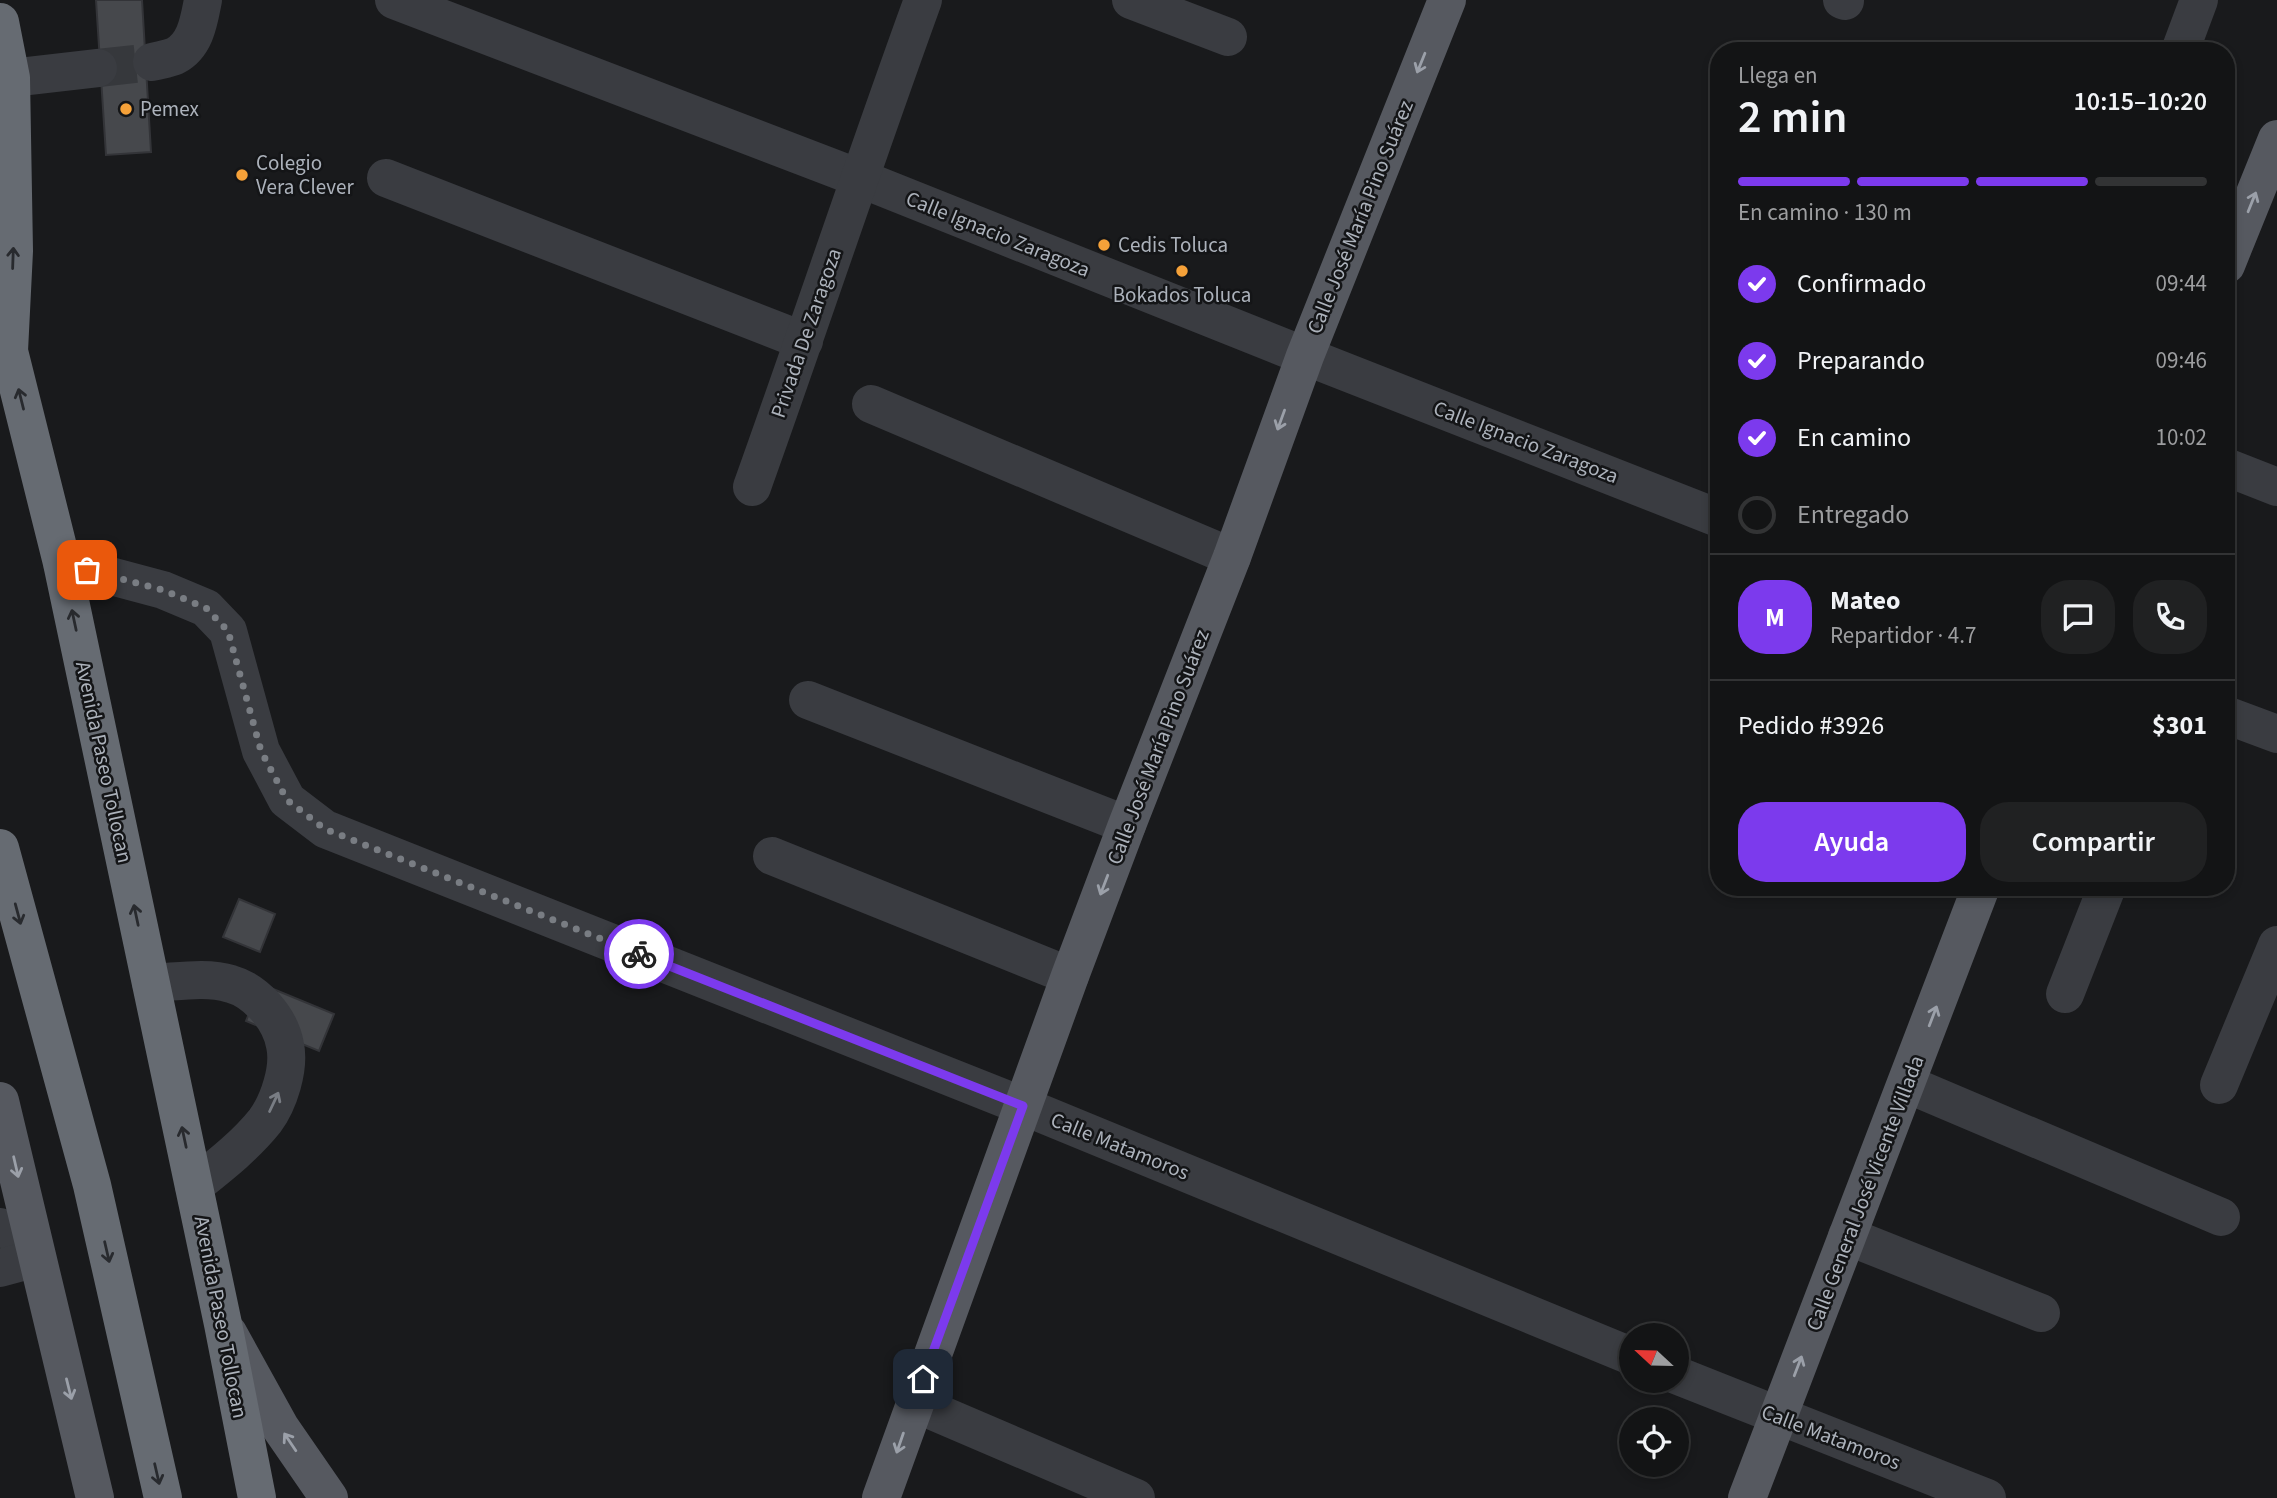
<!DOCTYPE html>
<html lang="es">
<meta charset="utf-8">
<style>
:root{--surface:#131415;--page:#202122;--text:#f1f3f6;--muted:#9d9ea0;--line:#323334;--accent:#7c3aed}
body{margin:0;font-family:"Source Sans 3",sans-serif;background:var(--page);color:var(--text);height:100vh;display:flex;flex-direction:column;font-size:26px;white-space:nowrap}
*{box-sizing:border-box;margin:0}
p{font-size:23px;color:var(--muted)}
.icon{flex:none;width:38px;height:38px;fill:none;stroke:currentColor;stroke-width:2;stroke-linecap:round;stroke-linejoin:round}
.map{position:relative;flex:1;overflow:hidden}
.drawer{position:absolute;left:1710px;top:42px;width:525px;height:854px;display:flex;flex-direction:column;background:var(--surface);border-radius:28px;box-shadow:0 4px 10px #0003,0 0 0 2px var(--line)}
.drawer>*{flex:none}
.needle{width:46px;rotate:292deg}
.fabs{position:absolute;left:1619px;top:1323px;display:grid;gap:14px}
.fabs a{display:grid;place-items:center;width:70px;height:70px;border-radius:50%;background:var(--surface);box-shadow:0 4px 10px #0003,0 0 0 2px var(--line);font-size:35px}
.pin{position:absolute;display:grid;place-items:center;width:60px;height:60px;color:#fff;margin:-30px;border-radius:14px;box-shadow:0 4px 10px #0006}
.courier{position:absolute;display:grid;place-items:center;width:70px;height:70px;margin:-35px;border:5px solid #7c3aed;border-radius:50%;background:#fff;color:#222;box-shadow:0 2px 9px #0007}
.summary em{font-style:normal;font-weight:600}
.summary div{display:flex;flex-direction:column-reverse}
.summary{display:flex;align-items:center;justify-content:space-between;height:119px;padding:0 28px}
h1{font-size:46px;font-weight:600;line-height:52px}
.bar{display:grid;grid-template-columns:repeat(4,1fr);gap:10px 7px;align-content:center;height:84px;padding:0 28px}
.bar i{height:9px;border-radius:5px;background:var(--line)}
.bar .on{background:var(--accent)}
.bar p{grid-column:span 4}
.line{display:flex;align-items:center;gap:18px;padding:0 28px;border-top:2px solid var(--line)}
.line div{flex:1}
.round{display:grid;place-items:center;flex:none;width:74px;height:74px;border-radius:28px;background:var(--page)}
ol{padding:0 28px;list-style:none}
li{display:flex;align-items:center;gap:21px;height:77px}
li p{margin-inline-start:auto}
li .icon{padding:7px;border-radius:50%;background:var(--accent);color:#fff;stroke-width:4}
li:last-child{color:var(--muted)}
li i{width:38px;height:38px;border:4px solid var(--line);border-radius:50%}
.button{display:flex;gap:14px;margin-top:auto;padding:14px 28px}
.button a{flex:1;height:80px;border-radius:28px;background:var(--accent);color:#fff;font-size:28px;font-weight:600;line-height:80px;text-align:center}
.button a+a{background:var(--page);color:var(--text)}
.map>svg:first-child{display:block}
</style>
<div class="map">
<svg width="2277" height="1498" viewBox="0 0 2277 1498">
<rect width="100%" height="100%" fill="#191a1c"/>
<g fill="#46484c" stroke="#333438" stroke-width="2">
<polygon points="96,0 142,0 151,152 106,155"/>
<polygon points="239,899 275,914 260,952 223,937"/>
<polygon points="261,984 334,1014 319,1051 246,1021"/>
</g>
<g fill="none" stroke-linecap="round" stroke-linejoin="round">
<polyline stroke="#36383c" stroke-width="38" stroke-dasharray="38 19" stroke-linecap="butt" points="98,68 152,62"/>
<g stroke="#3a3c41" stroke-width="38">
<polyline points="394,0 859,178 1305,356 1718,518"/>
<polyline points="1131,0 1228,37"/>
<polyline points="1842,0 1845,1"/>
<polyline points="2180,51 2199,0"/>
<path d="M152 62C159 60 168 59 175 56 196 45 199 20 203 0"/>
<polyline points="11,78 98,68"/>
<polyline points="386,178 804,341"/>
<polyline points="871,404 1232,557"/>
<polyline points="2226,467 2277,487"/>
<path d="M752 487C810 325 864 162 923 0"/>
<polyline points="62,563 163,590 206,608 228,631 261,751 287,800 325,829 1023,1106 1631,1356"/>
<polyline points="808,700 1127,825"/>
<polyline points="2226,715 2277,734"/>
<polyline points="772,856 1070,976"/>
<path d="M151 983C177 982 205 976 231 984 256 991 280 1018 285 1045 290 1068 279 1102 265 1121 245 1146 219 1166 194 1186"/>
<polyline points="2065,994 2107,887"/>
<polyline points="1907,1084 2221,1217"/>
<polyline points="2219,1085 2277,945"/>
<polyline points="0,1227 33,1242"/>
<polyline points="1847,1236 2041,1313"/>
<polyline points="0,1268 37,1258"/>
<polyline points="1676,1375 1987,1498"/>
<polyline points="914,1403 1136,1498"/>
</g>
<g stroke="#565960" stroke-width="38">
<polyline points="2226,265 2277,139"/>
<polyline points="0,1101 95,1498"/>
<polyline points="228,1333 280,1427 329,1498"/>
<polyline points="881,1498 1070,976 1127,825 1232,557 1305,356 1447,0"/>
<polyline points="1747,1498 1981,887"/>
</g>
<g stroke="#666b72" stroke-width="38">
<polyline points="0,22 11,78 14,251 9,351 62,563 223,1324 257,1498"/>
<polyline points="0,848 92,1185 163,1498"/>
</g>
</g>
<defs><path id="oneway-shaft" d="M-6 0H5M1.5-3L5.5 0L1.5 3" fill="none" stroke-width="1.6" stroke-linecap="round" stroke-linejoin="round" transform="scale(1.75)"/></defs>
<g stroke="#9ba0a9">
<use href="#oneway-shaft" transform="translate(1421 63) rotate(112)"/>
<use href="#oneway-shaft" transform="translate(2252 202) rotate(-68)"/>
<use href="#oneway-shaft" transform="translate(1281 420) rotate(110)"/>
<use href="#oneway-shaft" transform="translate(1104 885) rotate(111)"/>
<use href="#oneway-shaft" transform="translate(1933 1016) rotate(-69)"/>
<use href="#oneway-shaft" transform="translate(16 1167) rotate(77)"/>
<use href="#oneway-shaft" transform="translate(1798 1366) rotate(-69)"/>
<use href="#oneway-shaft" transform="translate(69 1389) rotate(76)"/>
<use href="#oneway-shaft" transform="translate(290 1442) rotate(-124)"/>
<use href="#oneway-shaft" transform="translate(900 1443) rotate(109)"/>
</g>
<g stroke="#282a2e">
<use href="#oneway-shaft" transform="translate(13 258) rotate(-88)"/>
<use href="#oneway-shaft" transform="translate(21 399) rotate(-104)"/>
<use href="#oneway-shaft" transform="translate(74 620) rotate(-102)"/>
<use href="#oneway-shaft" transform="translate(18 914) rotate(75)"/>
<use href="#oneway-shaft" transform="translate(136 915) rotate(-102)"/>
<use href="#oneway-shaft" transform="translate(184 1137) rotate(-102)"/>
<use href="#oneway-shaft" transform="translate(107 1252) rotate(77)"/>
<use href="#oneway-shaft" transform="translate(157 1474) rotate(77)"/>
</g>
<use stroke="#797d84" href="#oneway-shaft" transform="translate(274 1102) rotate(-65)"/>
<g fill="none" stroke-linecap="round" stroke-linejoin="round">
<polyline stroke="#797d83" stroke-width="7" stroke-dasharray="0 12.6" points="87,570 163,590 206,608 228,631 261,751 287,800 325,829 639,954"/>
<polyline stroke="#7c3aed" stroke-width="9" points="639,954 1023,1106 923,1379"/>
</g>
<g fill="#f5a139" stroke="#141517" stroke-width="2.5">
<circle cx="126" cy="109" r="7"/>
<circle cx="242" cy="175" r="7"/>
<circle cx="1104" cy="245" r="7"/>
<circle cx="1182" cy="271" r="7"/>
</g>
<g text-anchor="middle" stroke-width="5" stroke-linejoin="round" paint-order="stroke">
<g font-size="21" fill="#acb2bb" stroke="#141517" text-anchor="start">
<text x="140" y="116">Pemex</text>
<text x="256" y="170">Colegio<tspan x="256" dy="24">Vera Clever</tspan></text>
<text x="1118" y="252">Cedis Toluca</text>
<text x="1182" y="302" text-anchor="middle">Bokados Toluca</text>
</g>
<g font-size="21" fill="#acb2bb" stroke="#141517">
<text transform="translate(1360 217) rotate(-68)" y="7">Calle José María Pino Suárez</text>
<text transform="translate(998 234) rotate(22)" y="7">Calle Ignacio Zaragoza</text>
<text transform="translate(806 333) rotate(-71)" y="7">Privada De Zaragoza</text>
<text transform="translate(1526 442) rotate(21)" y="7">Calle Ignacio Zaragoza</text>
<text transform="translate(1158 747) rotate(-69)" y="7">Calle José María Pino Suárez</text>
<text transform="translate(104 762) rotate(78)" y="7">Avenida Paseo Tollocan</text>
<text transform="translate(1120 1146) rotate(22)" y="7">Calle Matamoros</text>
<text transform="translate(1865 1193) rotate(-69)" y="7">Calle General José Vicente Villada</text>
<text transform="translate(221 1317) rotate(79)" y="7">Avenida Paseo Tollocan</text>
<text transform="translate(1831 1437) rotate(21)" y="7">Calle Matamoros</text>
</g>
</g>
</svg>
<div class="fabs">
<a><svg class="needle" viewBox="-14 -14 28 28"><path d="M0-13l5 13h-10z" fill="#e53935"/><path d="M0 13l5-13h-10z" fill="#9d9ea0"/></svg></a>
<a><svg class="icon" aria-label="locate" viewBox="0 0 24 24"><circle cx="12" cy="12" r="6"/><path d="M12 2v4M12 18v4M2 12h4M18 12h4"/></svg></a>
</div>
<div class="pin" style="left:87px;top:570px;background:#ea580c"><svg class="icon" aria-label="bag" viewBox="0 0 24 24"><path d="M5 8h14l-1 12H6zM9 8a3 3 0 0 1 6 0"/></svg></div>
<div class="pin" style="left:923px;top:1379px;background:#1f2937"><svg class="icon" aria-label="home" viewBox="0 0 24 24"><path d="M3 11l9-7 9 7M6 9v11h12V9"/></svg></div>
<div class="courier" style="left:639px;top:954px"><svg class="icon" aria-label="bike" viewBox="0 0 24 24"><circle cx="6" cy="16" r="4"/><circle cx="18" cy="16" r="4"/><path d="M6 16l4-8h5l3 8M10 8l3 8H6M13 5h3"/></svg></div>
<section class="drawer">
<div class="summary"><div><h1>2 min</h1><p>Llega en</p></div><em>10:15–10:20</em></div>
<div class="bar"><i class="on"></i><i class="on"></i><i class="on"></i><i></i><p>En camino · 130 m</p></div>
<ol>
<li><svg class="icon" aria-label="check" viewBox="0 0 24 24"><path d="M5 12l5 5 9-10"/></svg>Confirmado<p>09:44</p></li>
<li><svg class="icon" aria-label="check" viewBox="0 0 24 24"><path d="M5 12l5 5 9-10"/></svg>Preparando<p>09:46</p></li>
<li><svg class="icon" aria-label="check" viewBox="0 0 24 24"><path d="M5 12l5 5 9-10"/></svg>En camino<p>10:02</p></li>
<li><i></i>Entregado</li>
</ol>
<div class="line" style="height:126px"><b class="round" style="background:var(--accent);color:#fff">M</b><div><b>Mateo</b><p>Repartidor · 4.7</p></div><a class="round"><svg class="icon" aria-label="chat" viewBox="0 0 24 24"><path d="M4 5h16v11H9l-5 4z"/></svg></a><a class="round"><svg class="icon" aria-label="phone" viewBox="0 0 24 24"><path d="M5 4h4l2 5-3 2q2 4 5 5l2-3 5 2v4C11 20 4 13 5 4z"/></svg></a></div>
<div class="line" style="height:91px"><div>Pedido #3926</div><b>$301</b></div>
<div class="button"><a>Ayuda</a><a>Compartir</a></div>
</section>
</div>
